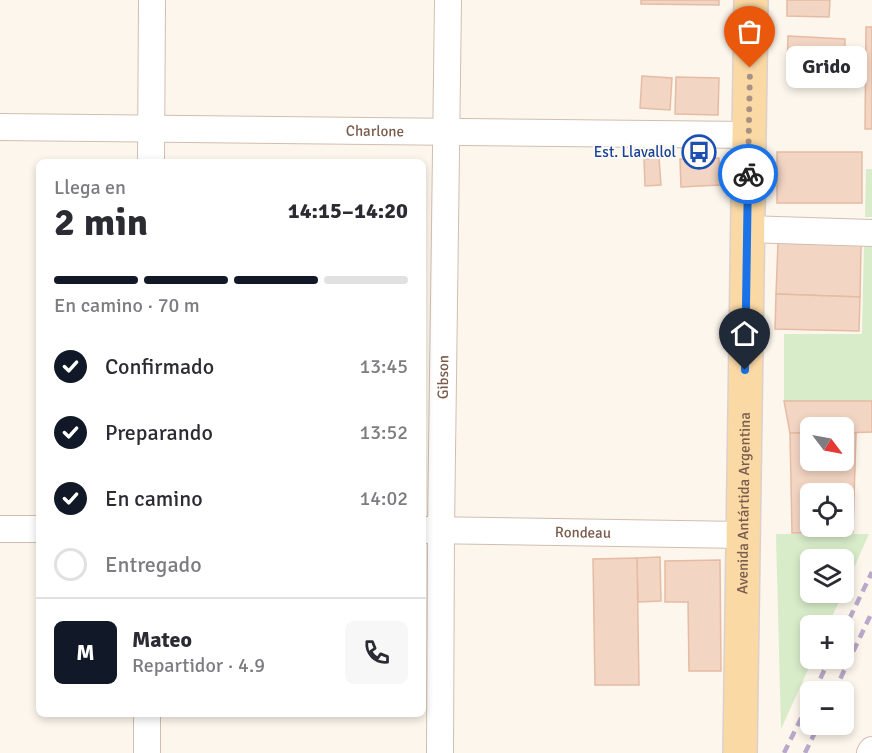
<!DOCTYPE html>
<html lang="es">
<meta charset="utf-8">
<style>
:root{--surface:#fff;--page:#f7f7f7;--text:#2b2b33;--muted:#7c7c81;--line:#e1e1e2;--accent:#111827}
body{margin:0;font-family:Signika,sans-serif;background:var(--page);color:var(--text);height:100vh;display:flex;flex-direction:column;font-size:22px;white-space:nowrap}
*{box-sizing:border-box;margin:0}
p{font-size:20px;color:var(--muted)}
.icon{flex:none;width:33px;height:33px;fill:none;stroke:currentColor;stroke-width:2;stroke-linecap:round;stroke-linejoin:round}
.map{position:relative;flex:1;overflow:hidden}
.details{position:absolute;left:36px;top:159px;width:390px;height:558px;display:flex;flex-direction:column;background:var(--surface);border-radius:9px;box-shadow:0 3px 9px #0003}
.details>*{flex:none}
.needle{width:39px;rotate:122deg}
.buttons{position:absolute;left:800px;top:417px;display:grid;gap:12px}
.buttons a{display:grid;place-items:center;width:54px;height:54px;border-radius:9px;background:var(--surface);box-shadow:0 3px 9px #0003;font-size:30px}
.pin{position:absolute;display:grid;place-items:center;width:51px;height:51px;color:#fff;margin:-62px -26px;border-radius:50% 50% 50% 0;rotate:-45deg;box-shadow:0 0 6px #0007}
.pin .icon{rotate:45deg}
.courier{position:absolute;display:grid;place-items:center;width:60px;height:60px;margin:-30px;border:4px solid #1a73e8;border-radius:50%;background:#fff;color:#222;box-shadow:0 2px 8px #0007}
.bubble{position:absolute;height:42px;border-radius:9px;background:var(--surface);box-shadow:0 3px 9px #0003;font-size:20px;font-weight:700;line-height:42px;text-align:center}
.overview em{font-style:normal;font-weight:700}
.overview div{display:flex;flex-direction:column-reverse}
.overview{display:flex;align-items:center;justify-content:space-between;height:102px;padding:0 18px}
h1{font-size:39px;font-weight:700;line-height:45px}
.bar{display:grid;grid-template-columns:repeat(4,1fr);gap:9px 6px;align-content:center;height:72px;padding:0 18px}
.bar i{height:8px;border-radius:4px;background:var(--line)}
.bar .on{background:var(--accent)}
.bar p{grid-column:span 4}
.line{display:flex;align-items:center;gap:15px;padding:0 18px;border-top:2px solid var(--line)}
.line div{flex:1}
.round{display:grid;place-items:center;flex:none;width:63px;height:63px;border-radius:9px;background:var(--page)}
ol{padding:0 18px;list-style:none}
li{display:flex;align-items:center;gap:18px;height:66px}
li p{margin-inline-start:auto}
li .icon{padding:6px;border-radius:50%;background:var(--accent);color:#fff;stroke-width:4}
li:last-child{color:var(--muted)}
li i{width:33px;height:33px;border:3px solid var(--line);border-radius:50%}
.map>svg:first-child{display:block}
</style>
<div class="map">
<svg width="872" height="753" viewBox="0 0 872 753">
<rect width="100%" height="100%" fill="#fdf6ec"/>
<g fill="#d8ecc9">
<polygon points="866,169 872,169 872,217 865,217"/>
<polygon points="864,246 872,246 872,401 784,401 784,334 862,334"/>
<polygon points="776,534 869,534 843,592 843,560 810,560 810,592 843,593 828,625 810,626 810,658 813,659 781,729"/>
</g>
<g fill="#f3d5c3" stroke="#e6bba3" stroke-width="1.5" fill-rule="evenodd">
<polygon points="641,0 719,0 719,5 641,4"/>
<polygon points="787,0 830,0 829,17 787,16"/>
<polygon points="866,27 872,27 872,129 865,129"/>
<polygon points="788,36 845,39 844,73 787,70"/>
<polygon points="642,76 672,78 670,110 640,108"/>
<polygon points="676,77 719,78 718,115 675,114"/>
<rect x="777" y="152" width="85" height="51"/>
<polygon points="659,158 661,185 645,186 644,159"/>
<polygon points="719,158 720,185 681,187 680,159"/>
<polygon points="778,243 861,245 860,297 776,294"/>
<polygon points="776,294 860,297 859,331 775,329"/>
<polygon points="784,401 872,401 872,432 843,433 843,428 810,428 810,433 790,433"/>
<path d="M790 433H810V460H843V433H856L853 532 792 533ZM810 494H843V526H810Z"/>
<polygon points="660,557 661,601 638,602 637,558"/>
<polygon points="637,558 639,685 595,685 593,559"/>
<polygon points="720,560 721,671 689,671 688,602 665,602 665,561"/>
</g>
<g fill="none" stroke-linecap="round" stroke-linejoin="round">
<g stroke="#d1beb0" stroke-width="28">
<g id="minor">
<path id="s1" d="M0 127 749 135"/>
<polyline points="151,162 152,0"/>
<polyline points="747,229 872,233"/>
<polyline points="0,529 39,529"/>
<path id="s2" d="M423 530 743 535"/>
<polyline points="147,753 147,714"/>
<path id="s3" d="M440 753 441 530 448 0"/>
<polyline points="870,753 872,750"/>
</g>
</g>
<g stroke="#dad1cd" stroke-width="36">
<g id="major">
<path id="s4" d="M740 753 751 0"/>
</g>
</g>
<use href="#minor" stroke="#fff" stroke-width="26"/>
<use href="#major" stroke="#fbd9a5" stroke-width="33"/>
<g stroke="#b9a8c9" stroke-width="4.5" stroke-dasharray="9 6" stroke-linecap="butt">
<polyline points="843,632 872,572"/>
<polyline points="814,692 830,658"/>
<polyline points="834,692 872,612"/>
<polyline points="784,753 810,700"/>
<polyline points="805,753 819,724"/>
</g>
</g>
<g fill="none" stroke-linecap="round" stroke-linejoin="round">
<polyline stroke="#a89285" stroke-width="6" stroke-dasharray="0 10.8" points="748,174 750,68"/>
<polyline stroke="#1a73e8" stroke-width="8" points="745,370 748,174"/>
</g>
<defs>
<g id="bus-ring" transform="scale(1.725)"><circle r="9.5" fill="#fffaf3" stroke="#1a4fb4" stroke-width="1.5"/><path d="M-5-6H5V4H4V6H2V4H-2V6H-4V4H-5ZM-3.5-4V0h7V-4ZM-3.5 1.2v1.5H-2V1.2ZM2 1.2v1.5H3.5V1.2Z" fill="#1a4fb4"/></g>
</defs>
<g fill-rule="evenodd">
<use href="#bus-ring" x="699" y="152"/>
</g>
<g text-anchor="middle" stroke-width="4.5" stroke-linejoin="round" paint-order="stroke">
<g font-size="15" fill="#7a5c4d" stroke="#fffaf3">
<text dy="5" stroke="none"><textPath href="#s1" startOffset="375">Charlone</textPath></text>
<text dy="5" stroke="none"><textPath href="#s3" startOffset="376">Gibson</textPath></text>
<text dy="5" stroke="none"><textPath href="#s4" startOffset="250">Avenida Antártida Argentina</textPath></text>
<text dy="5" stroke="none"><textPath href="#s2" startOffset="160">Rondeau</textPath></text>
</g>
<g font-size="15" fill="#164399" stroke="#fffaf3" text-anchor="end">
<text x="676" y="157">Est. Llavallol</text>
</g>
</g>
</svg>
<div class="buttons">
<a><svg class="needle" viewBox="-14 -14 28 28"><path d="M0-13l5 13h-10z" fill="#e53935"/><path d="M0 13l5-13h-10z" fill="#7c7c81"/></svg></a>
<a><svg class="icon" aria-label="locate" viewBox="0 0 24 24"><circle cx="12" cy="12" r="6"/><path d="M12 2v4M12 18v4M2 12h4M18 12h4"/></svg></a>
<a><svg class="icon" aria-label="layers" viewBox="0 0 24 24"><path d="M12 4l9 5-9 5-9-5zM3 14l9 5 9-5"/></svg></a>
<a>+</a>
<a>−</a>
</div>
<div class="pin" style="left:750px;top:68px;background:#ea580c"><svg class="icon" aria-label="bag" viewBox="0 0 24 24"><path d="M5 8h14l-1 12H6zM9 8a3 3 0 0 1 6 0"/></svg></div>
<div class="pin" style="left:745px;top:370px;background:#1f2937"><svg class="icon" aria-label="home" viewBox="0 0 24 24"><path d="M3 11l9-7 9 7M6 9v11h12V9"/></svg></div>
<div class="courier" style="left:748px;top:174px"><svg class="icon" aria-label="bike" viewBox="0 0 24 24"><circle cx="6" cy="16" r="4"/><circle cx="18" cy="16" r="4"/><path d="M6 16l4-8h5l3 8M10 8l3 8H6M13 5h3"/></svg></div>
<div class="bubble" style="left:786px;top:46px;width:81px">Grido</div>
<section class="details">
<div class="overview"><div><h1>2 min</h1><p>Llega en</p></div><em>14:15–14:20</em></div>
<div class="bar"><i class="on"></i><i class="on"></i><i class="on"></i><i></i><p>En camino · 70 m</p></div>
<ol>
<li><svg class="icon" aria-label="check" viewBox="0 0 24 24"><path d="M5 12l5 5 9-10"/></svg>Confirmado<p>13:45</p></li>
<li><svg class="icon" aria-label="check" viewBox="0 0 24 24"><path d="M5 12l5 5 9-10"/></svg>Preparando<p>13:52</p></li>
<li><svg class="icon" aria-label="check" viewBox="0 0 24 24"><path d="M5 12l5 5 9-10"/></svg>En camino<p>14:02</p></li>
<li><i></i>Entregado</li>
</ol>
<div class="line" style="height:108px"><b class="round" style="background:var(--accent);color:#fff">M</b><div><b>Mateo</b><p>Repartidor · 4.9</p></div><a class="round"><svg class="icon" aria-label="phone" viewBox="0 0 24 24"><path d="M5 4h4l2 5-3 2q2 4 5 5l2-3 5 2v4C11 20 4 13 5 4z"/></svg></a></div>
</section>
</div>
